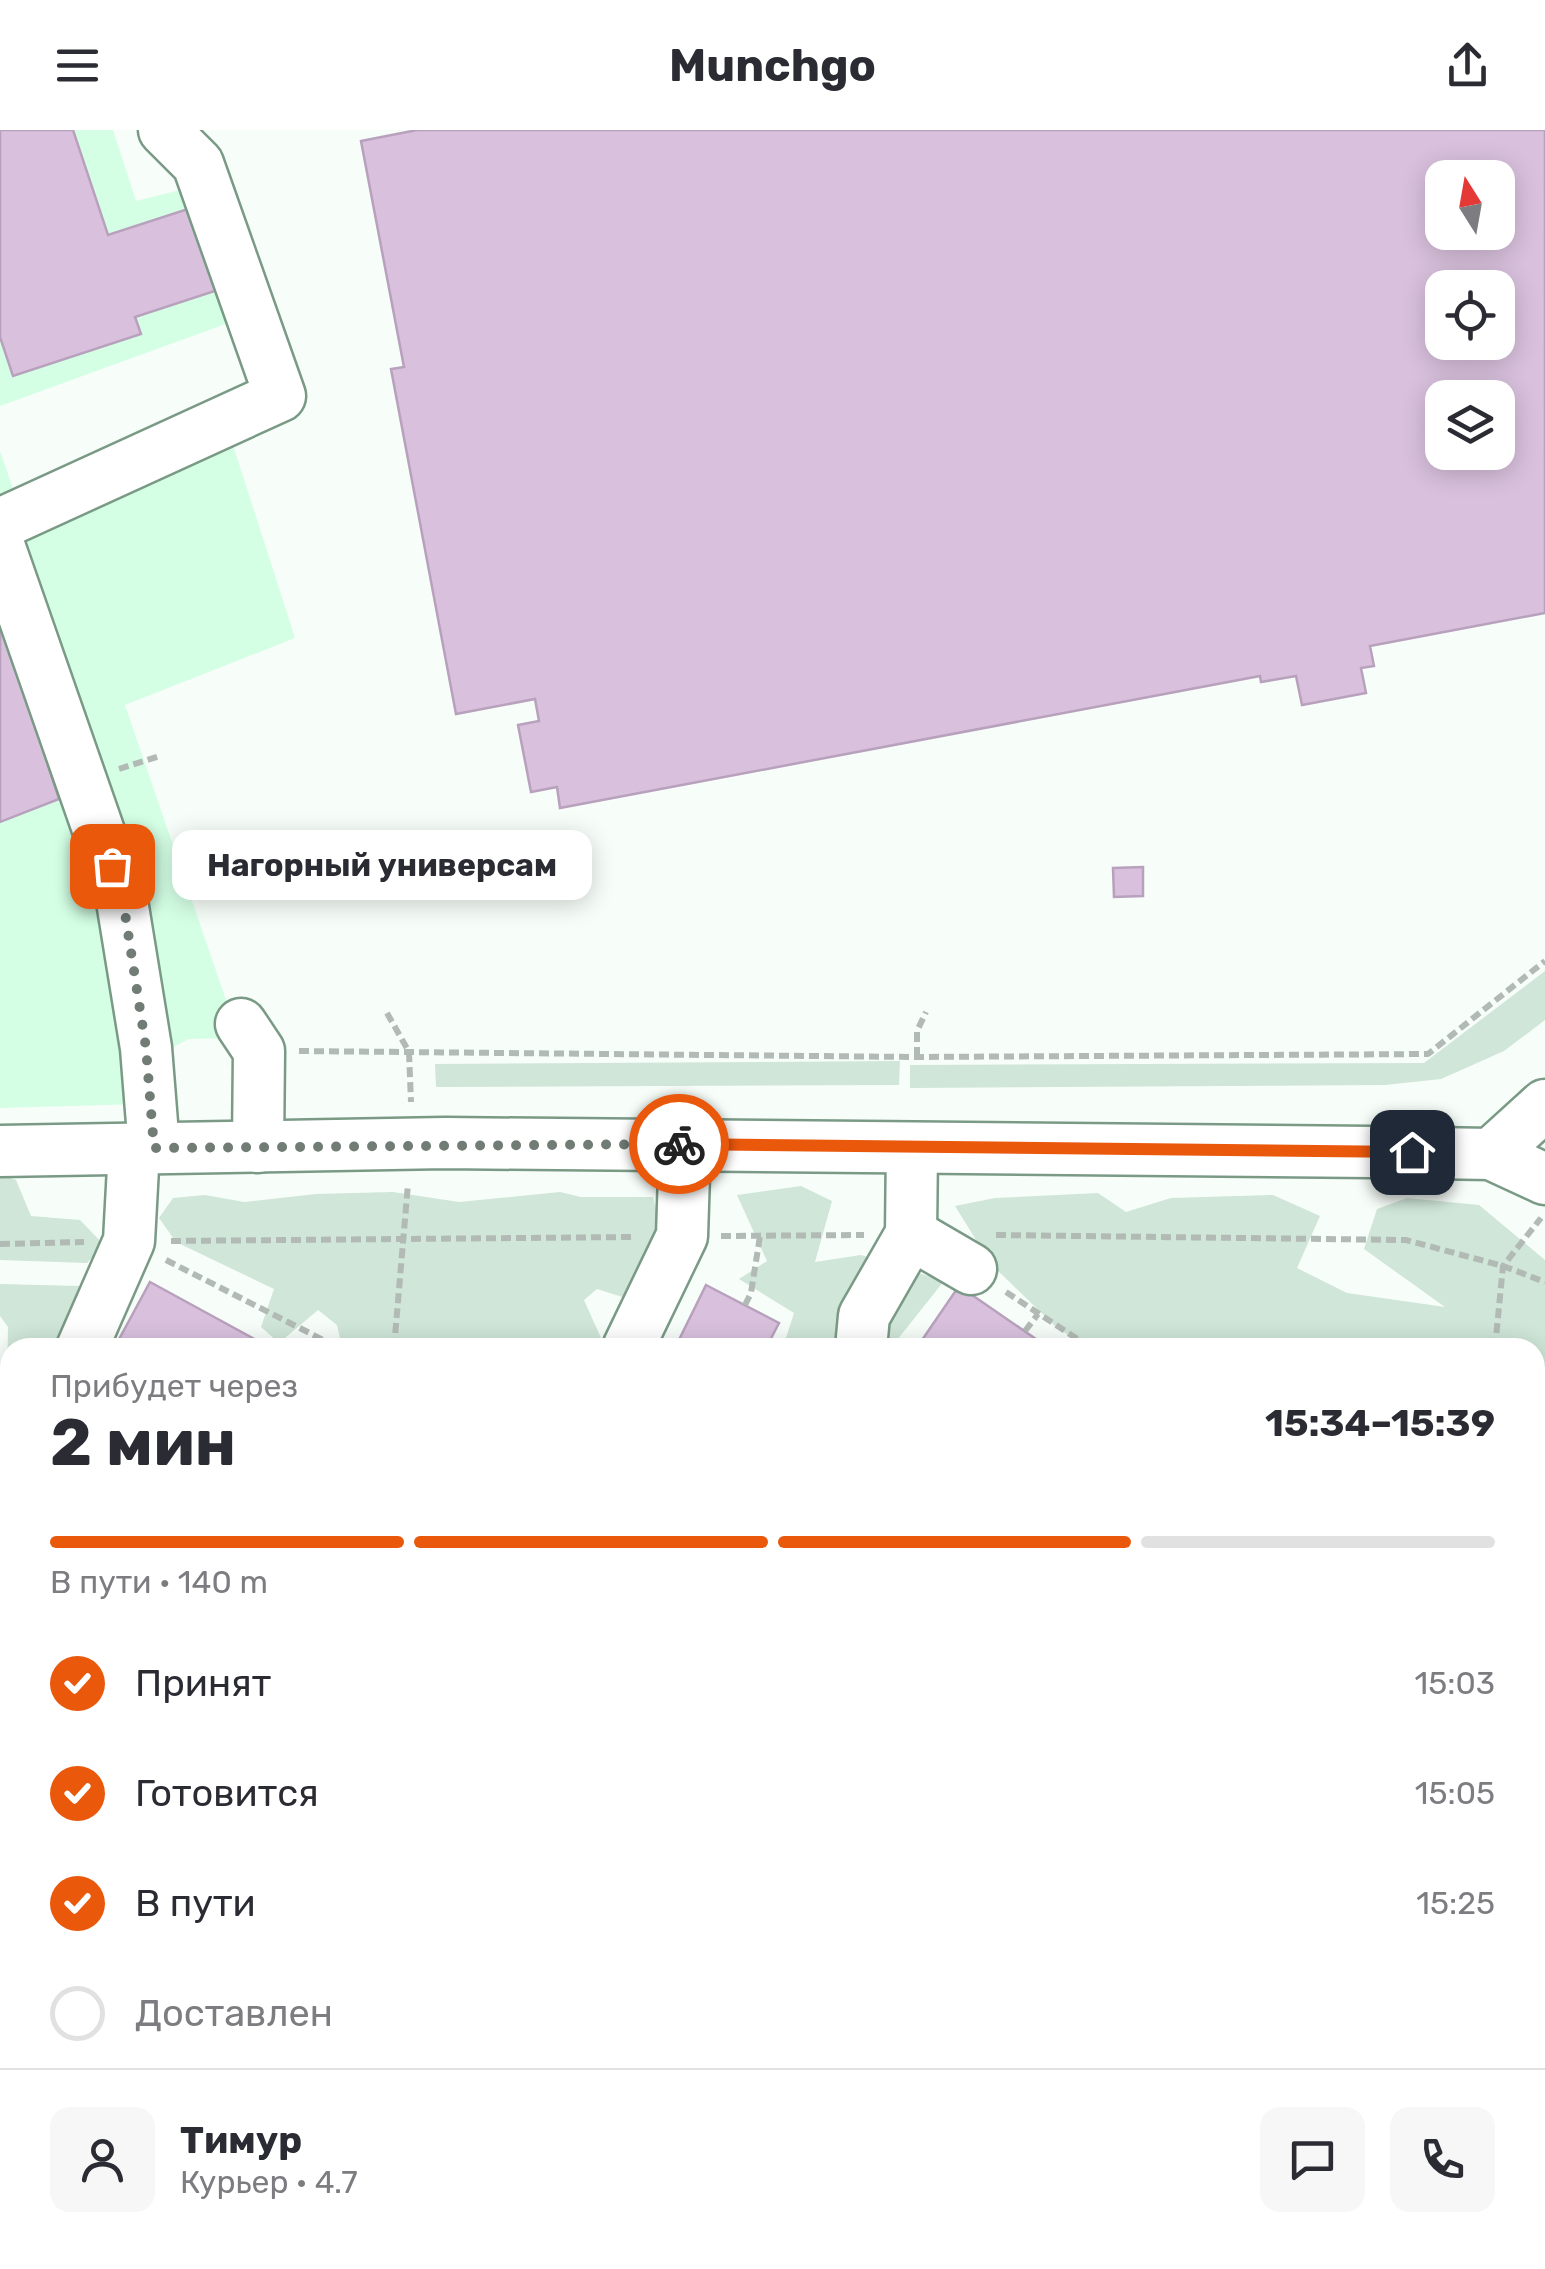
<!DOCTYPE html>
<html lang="ru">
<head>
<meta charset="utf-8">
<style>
  :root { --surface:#fff; --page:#f7f7f7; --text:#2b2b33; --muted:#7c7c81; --line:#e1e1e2; --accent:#ea580c }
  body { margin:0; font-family:Rubik,sans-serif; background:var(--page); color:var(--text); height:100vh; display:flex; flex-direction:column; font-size:38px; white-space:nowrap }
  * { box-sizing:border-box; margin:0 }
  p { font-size:32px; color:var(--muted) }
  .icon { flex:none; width:55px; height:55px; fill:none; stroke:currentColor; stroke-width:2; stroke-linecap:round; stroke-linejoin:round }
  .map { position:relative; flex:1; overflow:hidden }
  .drawer { position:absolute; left:0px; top:1208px; width:1545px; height:932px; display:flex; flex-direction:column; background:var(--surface); border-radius:30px 30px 0 0; box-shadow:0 5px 25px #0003 }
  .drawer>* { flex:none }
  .needle { width:65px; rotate:349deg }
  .buttons { position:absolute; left:1425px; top:30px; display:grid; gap:20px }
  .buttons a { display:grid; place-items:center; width:90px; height:90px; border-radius:20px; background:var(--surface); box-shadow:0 5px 25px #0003; font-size:50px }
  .pin { position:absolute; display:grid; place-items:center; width:85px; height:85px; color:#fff; margin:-42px; border-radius:20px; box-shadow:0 5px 15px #0006 }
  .courier { position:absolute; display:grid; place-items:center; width:100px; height:100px; margin:-50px; border:8px solid #ea580c; border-radius:50%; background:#fff; color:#222; box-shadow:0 2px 12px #0007 }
  .bubble { position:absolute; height:70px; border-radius:20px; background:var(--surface); box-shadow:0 5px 25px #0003; font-size:32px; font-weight:700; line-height:70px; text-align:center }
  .overview em { font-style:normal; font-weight:700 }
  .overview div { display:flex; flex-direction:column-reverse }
  .overview { display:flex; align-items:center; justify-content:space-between; height:170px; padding:0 50px }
  h1 { font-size:65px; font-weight:700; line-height:75px }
  .bar { display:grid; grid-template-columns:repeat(4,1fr); gap:15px 10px; align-content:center; height:120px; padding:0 50px }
  .bar i { height:12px; border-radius:8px; background:var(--line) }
  .bar .current { background:var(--accent) }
  .bar p { grid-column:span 4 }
  .line { display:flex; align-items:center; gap:25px; padding:0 50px; border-top:2px solid var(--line) }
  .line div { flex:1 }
  .round { display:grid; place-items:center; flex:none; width:105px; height:105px; border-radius:20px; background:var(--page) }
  ol { padding:0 50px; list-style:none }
  li { display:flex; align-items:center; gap:30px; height:110px }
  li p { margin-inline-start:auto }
  li .icon { padding:10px; border-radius:50%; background:var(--accent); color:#fff; stroke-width:4 }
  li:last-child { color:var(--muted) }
  li i { width:55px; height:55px; border:5px solid var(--line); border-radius:50% }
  header { display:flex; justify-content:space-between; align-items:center; height:130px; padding:0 50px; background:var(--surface); font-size:45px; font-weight:700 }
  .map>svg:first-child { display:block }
</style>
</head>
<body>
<header><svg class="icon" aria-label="menu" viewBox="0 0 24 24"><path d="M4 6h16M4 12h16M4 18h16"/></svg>Munchgo<svg class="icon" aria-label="share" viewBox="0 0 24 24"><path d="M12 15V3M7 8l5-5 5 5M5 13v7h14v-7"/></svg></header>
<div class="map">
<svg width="1545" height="2139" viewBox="0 0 1545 2139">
  <rect width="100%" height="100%" fill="#f7fdf9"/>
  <!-- built -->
  <g fill="#d4ffe5">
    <path d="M0 0H113L136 71 196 56 242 188 0 276Z"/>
    <path d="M233 315 295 508 125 575 239 908 189 909 160 924 179 973 0 978V321L29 405Z"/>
  </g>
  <!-- green -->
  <g fill="#cfe6d8">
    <path d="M1545 841V890L1504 921 1441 949 1385 955 910 958V935L1424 933Z"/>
    <path d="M900 931 899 955 436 957 435 934Z"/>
    <path d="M0 1044 16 1050 31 1086 80 1090 104 1115 87 1133 0 1130Z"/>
    <path d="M801 1056 832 1071 815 1132 861 1125 944 1151 897 1210 904 1217H783L794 1183 739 1149 767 1131 737 1065Z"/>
    <path d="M393 1062 459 1072 560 1062 581 1067H653L662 1101 651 1176 597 1159 584 1170 605 1217H342L337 1195 318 1180 279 1213 261 1197 274 1159 176 1112 159 1088 173 1068 205 1065 244 1072 316 1064Z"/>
    <path d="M1098 1063 1126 1082 1171 1068 1273 1065 1320 1086 1297 1138 1347 1163 1445 1177 1364 1119 1377 1079 1407 1068 1479 1075 1545 1130V1404L1535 1395V1218L1086 1217 1055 1196 991 1134 955 1076 995 1068Z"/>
    <path d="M0 1154 80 1156 112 1174 99 1217 10 1218V1360L0 1375V1263L7 1260 8 1197 0 1186Z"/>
    <path d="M1545 1506V1652L1535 1672V1517Z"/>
    <path d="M4 1745 10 1750V1906L0 1895V1746Z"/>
    <path d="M1545 1926V2139H1419L1425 2130H1535V1933Z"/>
    <path d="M410 2130H839L852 2139H397Z"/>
    <path d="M1038 2130H1285L1282 2139H1038Z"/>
  </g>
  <!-- building -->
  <g fill="#d9c1dd" stroke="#b8a1bc" stroke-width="2.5" fill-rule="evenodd">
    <path d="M0 0H73L108 105 197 76 224 158 135 187 141 204 13 246 0 207Z"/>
    <path d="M417 0H1545V483L1370 516 1374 536 1361 538 1366 563 1302 575 1296 546 1261 552 1260 546 560 678 557 657 531 662 518 595 539 591 535 569 456 584 391 239 404 237 361 11ZM1442 48H1498V102H1442ZM1442 158H1498V212H1442ZM1442 268H1498V322H1442Z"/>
    <path d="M0 459 13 527 59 669 0 692Z"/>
    <path d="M1143 737V766L1114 767 1113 738Z"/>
    <path d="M150 1152 271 1218H126L117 1213Z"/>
    <path d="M706 1155 779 1193 766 1218H675Z"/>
    <path d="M959 1156 1049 1218H927L920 1213Z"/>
    <path d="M1545 1697V1819L1535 1834V1712Z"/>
    <path d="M0 1992 10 1999V2083L0 2076Z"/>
    <path d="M868 2130H955L949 2139H881Z"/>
    <path d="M1329 2130H1412L1406 2139H1323Z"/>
  </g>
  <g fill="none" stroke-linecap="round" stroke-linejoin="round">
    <defs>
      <g id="minor">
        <path d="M0 394 280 266 198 34 164 0"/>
        <path d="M0 418 121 765 146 918 154 1018"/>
        <path d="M241 894 259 921 258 1017"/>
        <path d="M0 1021 445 1013 1372 1022 1491 1024 1545 1049"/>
        <path d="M1491 1024 1545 975"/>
        <path d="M911 1104 971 1139"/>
        <path d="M82 1218 129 1111 134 1019"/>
        <path d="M628 1218 682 1106 685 1013"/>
        <path d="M861 1218 864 1186 911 1104 912 1018"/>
        <path d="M1535 1996 1545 1977"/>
        <path d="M180 2130 211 2139"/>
        <path d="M560 2130 562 2139"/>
        <path d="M598 2130 613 2139"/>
        <path d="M0 2135 5 2139"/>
        <path d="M59 2139 163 2130"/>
        <path d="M300 2139 325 2130"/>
        <path d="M1459 2139 1463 2130"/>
      </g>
    </defs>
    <!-- minor casing -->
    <use href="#minor" stroke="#7a9a86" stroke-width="55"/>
    <!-- path -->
    <g stroke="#b2bab5" stroke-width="6" stroke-dasharray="10 5" stroke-linecap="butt">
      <path d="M119 639 160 626"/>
      <path d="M387 883 409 922 411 972"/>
      <path d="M299 921 917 927 1428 924 1545 831"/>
      <path d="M917 927V901L926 882"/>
      <path d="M996 1105 1406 1110 1503 1136 1545 1152"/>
      <path d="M721 1106 864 1105"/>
      <path d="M171 1111 634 1107"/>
      <path d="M0 1114 84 1112"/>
      <path d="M166 1130 339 1218"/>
      <path d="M1006 1162 1091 1218"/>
      <path d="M745 1175 751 1163 760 1106"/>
      <path d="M1025 1201 1038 1184"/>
      <path d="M394 1218 408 1054"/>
      <path d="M1495 1218 1503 1136 1541 1088"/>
      <path d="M0 1311 10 1307"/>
      <path d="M1535 1444 1545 1443"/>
      <path d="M1535 1496 1545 1502"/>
      <path d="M0 1757 10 1763"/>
      <path d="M785 2130 799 2139"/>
      <path d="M1002 2130 1012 2139"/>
      <path d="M1224 2130 1226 2139"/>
      <path d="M972 2139 982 2130"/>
    </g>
    <!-- minor -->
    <use href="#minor" stroke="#fff" stroke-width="50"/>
  </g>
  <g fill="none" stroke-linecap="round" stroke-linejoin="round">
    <!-- done -->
    <path stroke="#717c75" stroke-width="10" stroke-dasharray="0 18" d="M112 736 122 764 146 918 154 1018 679 1014"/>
    <!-- route -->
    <path stroke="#ea580c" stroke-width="12" d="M679 1014 1412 1022"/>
  </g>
</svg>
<div class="buttons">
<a><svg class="needle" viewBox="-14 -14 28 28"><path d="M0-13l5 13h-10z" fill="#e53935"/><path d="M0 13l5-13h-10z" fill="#7c7c81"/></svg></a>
<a><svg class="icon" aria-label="locate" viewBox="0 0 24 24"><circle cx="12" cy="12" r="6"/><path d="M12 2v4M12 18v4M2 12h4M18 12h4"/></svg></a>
<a><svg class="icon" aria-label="layers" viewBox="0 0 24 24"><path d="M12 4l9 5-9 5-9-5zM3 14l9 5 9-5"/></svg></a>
</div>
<div class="pin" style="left:112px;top:736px;background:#ea580c"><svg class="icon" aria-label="bag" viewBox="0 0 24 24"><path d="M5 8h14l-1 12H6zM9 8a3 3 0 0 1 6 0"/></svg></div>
<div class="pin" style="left:1412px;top:1022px;background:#1f2937"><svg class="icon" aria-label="home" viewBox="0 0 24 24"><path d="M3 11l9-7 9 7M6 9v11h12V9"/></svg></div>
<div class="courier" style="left:679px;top:1014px"><svg class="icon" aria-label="bike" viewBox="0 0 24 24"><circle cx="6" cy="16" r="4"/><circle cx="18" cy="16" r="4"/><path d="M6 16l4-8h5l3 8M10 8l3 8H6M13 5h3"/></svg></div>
<div class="bubble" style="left:172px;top:700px;width:420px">Нагорный универсам</div>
<section class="drawer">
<div class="overview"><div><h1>2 мин</h1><p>Прибудет через</p></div><em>15:34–15:39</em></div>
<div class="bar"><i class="current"></i><i class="current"></i><i class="current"></i><i></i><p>В пути · 140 m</p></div>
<ol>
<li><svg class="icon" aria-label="check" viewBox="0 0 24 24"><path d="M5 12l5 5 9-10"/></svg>Принят<p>15:03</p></li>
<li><svg class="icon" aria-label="check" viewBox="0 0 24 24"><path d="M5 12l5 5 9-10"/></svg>Готовится<p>15:05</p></li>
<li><svg class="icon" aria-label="check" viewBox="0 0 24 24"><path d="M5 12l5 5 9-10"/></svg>В пути<p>15:25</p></li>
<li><i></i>Доставлен</li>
</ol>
<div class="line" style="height:180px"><a class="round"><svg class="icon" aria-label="person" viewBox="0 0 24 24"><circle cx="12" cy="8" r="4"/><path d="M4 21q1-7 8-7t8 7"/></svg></a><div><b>Тимур</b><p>Курьер · 4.7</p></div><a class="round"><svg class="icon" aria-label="chat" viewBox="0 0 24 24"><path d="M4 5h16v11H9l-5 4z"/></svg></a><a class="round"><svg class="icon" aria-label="phone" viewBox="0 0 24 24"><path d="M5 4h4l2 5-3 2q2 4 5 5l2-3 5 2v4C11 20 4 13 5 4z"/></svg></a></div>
</section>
</div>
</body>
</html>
